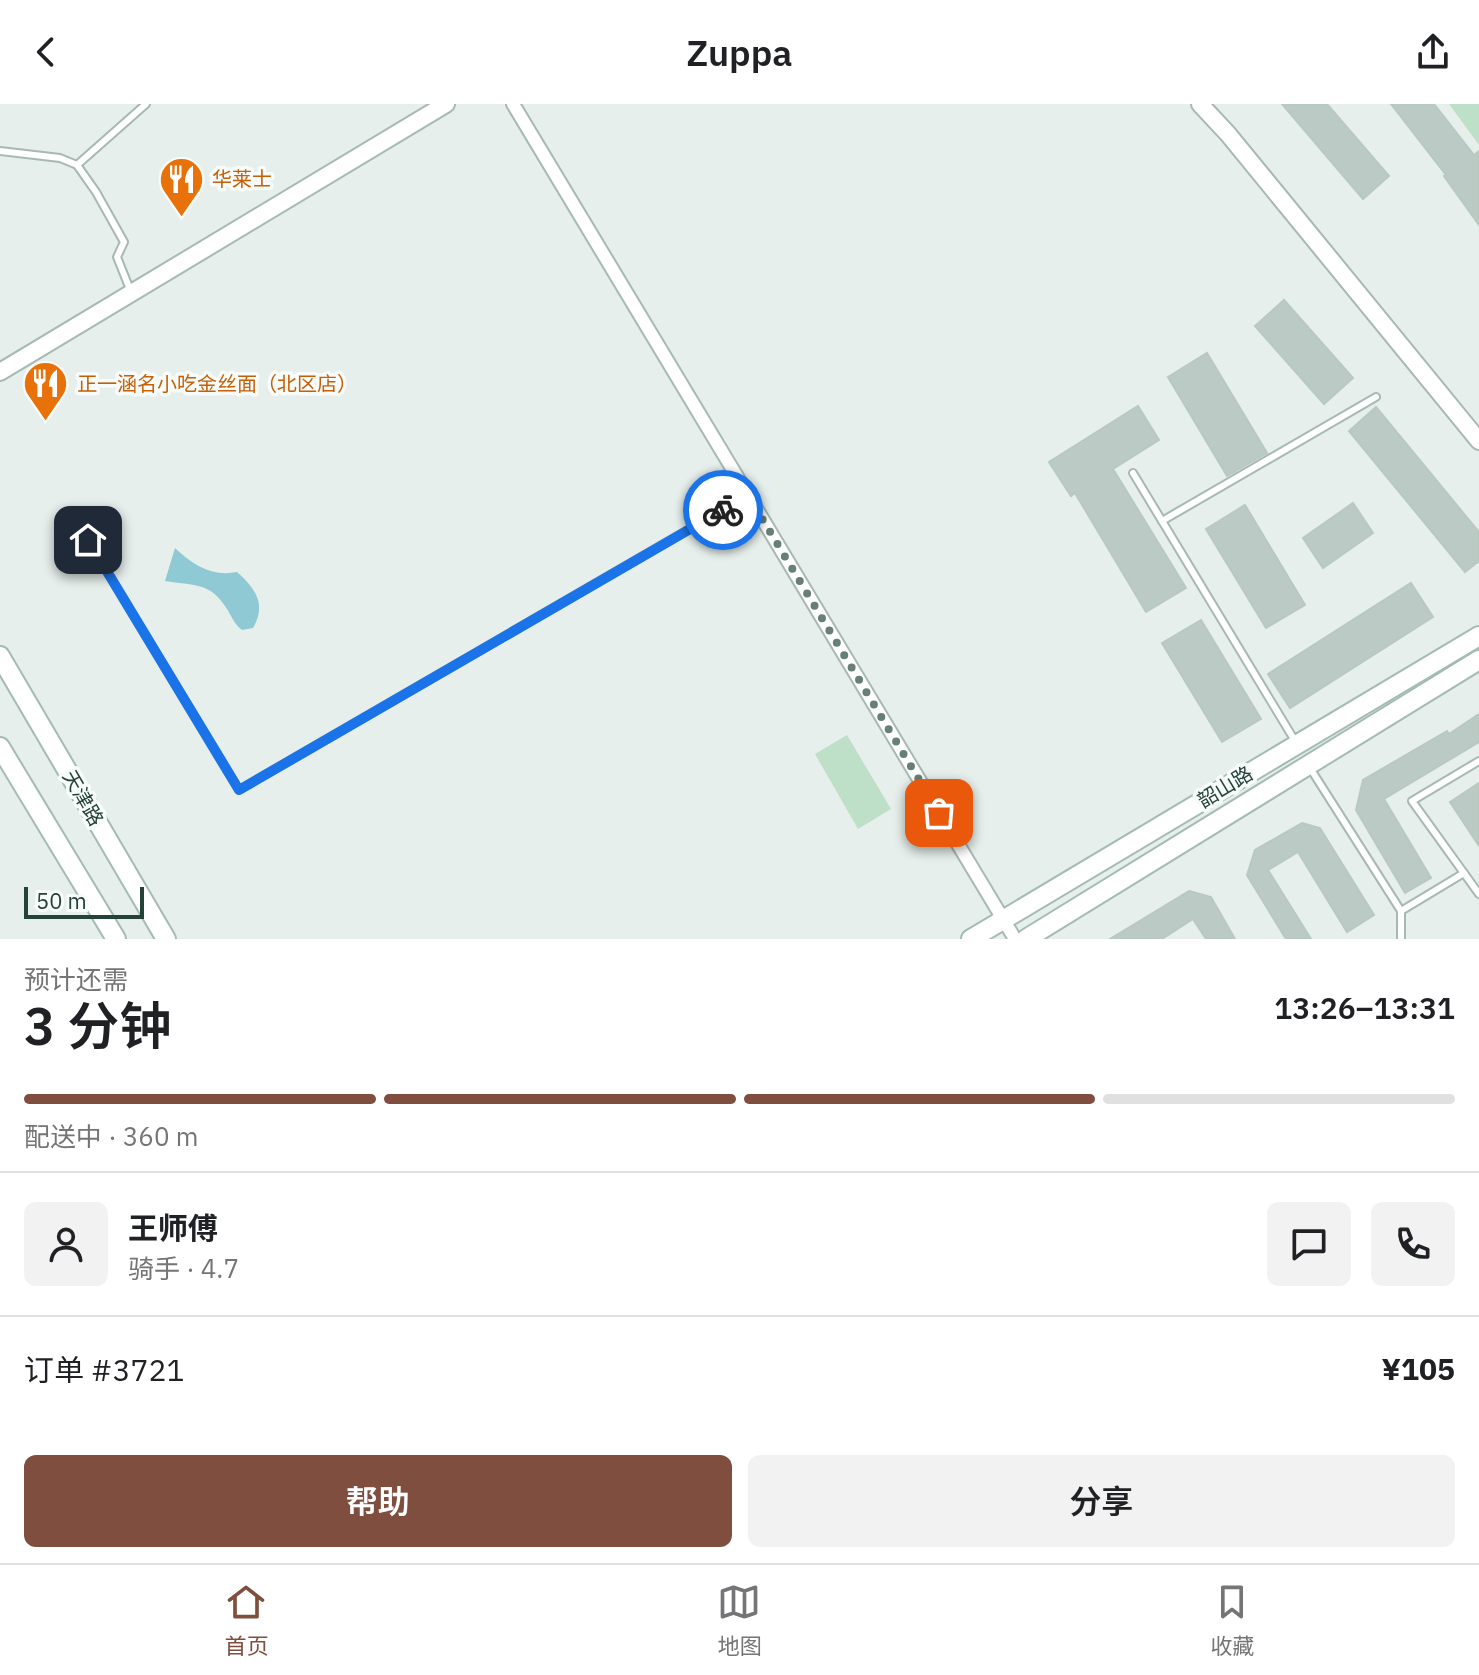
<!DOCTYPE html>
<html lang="zh">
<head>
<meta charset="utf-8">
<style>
  :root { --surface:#fff; --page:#f2f2f2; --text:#202124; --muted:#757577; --line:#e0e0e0; --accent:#7f4e3f }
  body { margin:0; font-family:"IBM Plex Sans","Noto Sans SC",sans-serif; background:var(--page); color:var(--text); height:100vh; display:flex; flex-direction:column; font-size:30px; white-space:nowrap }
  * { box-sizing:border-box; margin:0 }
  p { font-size:26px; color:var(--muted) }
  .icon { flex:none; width:44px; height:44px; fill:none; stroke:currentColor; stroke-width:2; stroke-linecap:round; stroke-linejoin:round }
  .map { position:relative; height:835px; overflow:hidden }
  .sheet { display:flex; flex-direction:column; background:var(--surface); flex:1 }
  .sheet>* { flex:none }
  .scale { position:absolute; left:24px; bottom:20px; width:120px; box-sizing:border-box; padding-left:8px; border:4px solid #24423a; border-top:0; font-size:22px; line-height:28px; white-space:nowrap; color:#24423a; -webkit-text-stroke:6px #f7fbf9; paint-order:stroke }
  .pin { position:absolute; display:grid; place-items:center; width:68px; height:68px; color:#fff; margin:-34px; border-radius:16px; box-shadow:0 4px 12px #0006 }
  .courier { position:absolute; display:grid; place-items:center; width:80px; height:80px; margin:-40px; border:6px solid #1a73e8; border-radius:50%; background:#fff; color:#222; box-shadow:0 2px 10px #0007 }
  .headline em { font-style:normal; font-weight:600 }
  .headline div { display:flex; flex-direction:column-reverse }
  .headline { display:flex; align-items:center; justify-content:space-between; height:136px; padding:0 24px }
  h1 { font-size:52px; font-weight:600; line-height:60px }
  .bar { display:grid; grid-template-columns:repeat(4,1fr); gap:12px 8px; align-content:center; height:96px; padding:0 24px }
  .bar i { height:10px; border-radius:6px; background:var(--line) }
  .bar .active { background:var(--accent) }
  .bar p { grid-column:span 4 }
  .line { display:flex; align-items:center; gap:20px; padding:0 24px; border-top:2px solid var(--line) }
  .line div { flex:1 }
  .round { display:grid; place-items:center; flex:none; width:84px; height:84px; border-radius:12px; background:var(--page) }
  .button { display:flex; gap:16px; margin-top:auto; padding:16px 24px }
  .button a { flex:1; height:92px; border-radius:12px; background:var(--accent); color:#fff; font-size:32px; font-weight:600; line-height:92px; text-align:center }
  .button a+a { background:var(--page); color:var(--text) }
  header { display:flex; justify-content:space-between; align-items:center; height:104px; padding:0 24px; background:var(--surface); font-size:36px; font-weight:600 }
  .tab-bar { display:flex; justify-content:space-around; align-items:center; height:112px; border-top:2px solid var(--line); background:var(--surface); font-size:22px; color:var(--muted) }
  .tab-bar a { display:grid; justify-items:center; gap:4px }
  .tab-bar .active { color:var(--accent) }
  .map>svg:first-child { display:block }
</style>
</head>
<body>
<header><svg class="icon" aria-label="back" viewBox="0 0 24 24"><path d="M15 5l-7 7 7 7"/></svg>Zuppa<svg class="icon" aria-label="share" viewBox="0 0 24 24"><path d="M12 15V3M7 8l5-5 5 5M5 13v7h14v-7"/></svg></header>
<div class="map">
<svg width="1479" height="835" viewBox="0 0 1479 835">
  <rect width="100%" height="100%" fill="#e6efeb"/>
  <!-- green -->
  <g fill="#bfe0c8">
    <path d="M1449 0H1479V41Z"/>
    <path d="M847 631 891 705 858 725 815 650Z"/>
  </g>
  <!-- water -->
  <path fill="#8ec9d4" d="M175 444C193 461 212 473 237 468 255 484 267 500 253 524L242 526C234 520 232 513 227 505 210 477 193 482 165 477Z"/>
  <!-- building -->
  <g fill="#bbcac4" stroke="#b8c9c2" stroke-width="2">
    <path d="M1282 0H1327L1389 72 1363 95Z"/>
    <path d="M1391 0H1434L1474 51 1479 47V121L1444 72 1446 71Z"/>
    <path d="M1284 196 1353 274 1324 300 1255 222Z"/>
    <path d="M1207 249 1267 349 1227 372 1168 273Z"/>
    <path d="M1138 302 1159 336 1113 365 1186 484 1146 508 1075 389 1071 392 1049 358Z"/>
    <path d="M1376 303 1479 428V457L1465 468 1349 327Z"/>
    <path d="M1353 399 1373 429 1323 464 1303 434Z"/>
    <path d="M1245 401 1305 501 1266 524 1206 425Z"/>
    <path d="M1411 479 1433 513 1290 604 1268 570Z"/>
    <path d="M1201 516 1261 615 1222 638 1162 539Z"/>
    <path d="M1479 610V638L1384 695 1431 774 1405 789 1356 706 1363 676 1447 627 1449 630Z"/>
    <path d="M1479 679V742L1450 698Z"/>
    <path d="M1302 719 1320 724 1374 811 1347 828 1298 748 1268 766 1311 835H1286L1247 771 1255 746Z"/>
    <path d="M1189 787 1211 793 1235 835H1206L1193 815 1162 835H1110Z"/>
  </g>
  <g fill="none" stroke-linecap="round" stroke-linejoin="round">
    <defs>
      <g id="service">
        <path d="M0 47 60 54 77 61 146 0"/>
        <path d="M77 61 96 88 124 138 117 153 131 188"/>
        <path d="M1133 369 1295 637"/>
        <path d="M73 411 239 686 748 391"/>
        <path d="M1162 417 1376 293"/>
        <path d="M1479 657 1412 697 1479 790"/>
        <path d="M1310 664 1401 807V835"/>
        <path d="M1401 807 1464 769"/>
      </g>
      <path id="minor" d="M513 0 1015 835"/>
      <g id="tertiary">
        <path d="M1200 0 1228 30 1479 337"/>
        <path d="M0 268 446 0"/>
      </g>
      <g id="secondary">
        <path d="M0 552 166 835"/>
        <path d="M0 643 116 835"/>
        <path d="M971 835 1479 532"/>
        <path d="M1026 835 1479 556"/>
      </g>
    </defs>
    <!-- service casing -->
    <use href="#service" stroke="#a8b8b2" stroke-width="10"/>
    <!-- minor casing -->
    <use href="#minor" stroke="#a8b8b2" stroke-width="16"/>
    <!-- tertiary casing -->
    <use href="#tertiary" stroke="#a8b8b2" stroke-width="20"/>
    <!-- secondary casing -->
    <use href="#secondary" stroke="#a4bbb3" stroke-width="22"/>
    <!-- service -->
    <use href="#service" stroke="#fff" stroke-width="6"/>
    <!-- minor -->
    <use href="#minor" stroke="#fff" stroke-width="12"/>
    <!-- tertiary -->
    <use href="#tertiary" stroke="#fff" stroke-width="16"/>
    <!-- secondary -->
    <use href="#secondary" stroke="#fff" stroke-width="18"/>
  </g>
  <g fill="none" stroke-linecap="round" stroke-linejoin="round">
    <!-- done -->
    <path stroke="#687f78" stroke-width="8" stroke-dasharray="0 14.4" d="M723 406 748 391 939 709"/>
    <!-- route -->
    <path stroke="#1a73e8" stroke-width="10" d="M88 436 239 686 723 406"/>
  </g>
  <!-- icons -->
  <defs>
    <symbol id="restaurant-pin" viewBox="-11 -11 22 30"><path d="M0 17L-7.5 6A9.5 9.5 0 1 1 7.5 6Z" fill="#e8710a" stroke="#f7fbf9"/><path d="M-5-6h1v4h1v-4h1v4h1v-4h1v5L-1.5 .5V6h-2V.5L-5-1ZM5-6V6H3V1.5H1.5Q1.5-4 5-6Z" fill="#fff"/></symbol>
  </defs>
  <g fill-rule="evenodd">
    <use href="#restaurant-pin" x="156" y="50" width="51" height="69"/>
    <use href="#restaurant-pin" x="20" y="254" width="51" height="69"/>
  </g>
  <g text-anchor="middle" stroke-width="7" stroke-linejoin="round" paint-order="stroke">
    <!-- food labels -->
    <g font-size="20" fill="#c56008" stroke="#f7fbf9" text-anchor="start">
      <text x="212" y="82">华莱士</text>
      <text x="77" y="287">正一涵名小吃金丝面（北区店）</text>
    </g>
    <!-- street labels -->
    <g font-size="20" fill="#24423a" stroke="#f7fbf9">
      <text transform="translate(1225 683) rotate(-31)" y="7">韶山路</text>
      <text transform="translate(83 694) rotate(60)" y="7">天津路</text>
    </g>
  </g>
</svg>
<div class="scale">50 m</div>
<div class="pin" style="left:939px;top:709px;background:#ea580c"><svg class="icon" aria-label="bag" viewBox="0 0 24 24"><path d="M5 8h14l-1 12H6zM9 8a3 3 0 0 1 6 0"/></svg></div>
<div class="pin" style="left:88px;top:436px;background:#1f2937"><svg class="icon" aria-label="home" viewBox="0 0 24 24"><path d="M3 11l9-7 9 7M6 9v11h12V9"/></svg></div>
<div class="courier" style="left:723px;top:406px"><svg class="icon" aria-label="bike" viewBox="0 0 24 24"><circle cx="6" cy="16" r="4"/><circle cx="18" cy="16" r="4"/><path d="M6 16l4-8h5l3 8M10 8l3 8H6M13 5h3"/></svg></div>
</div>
<section class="sheet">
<div class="headline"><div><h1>3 分钟</h1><p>预计还需</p></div><em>13:26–13:31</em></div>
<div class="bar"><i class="active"></i><i class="active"></i><i class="active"></i><i></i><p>配送中 · 360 m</p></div>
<div class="line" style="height:144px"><a class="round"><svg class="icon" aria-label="person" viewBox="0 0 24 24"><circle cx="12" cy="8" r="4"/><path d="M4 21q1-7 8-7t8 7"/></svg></a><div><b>王师傅</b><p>骑手 · 4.7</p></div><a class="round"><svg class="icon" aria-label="chat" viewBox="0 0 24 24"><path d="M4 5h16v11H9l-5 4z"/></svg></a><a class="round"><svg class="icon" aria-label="phone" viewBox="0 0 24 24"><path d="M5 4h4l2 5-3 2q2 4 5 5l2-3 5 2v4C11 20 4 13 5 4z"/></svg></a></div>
<div class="line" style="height:104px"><div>订单 #3721</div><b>¥105</b></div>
<div class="button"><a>帮助</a><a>分享</a></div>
</section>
<nav class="tab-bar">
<a class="active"><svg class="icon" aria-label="home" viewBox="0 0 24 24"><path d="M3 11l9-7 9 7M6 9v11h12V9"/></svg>首页</a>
<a><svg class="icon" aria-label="map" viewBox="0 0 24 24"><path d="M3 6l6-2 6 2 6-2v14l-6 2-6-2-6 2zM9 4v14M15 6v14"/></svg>地图</a>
<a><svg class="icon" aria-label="saved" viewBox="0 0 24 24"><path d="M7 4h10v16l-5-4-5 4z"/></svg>收藏</a>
</nav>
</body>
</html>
